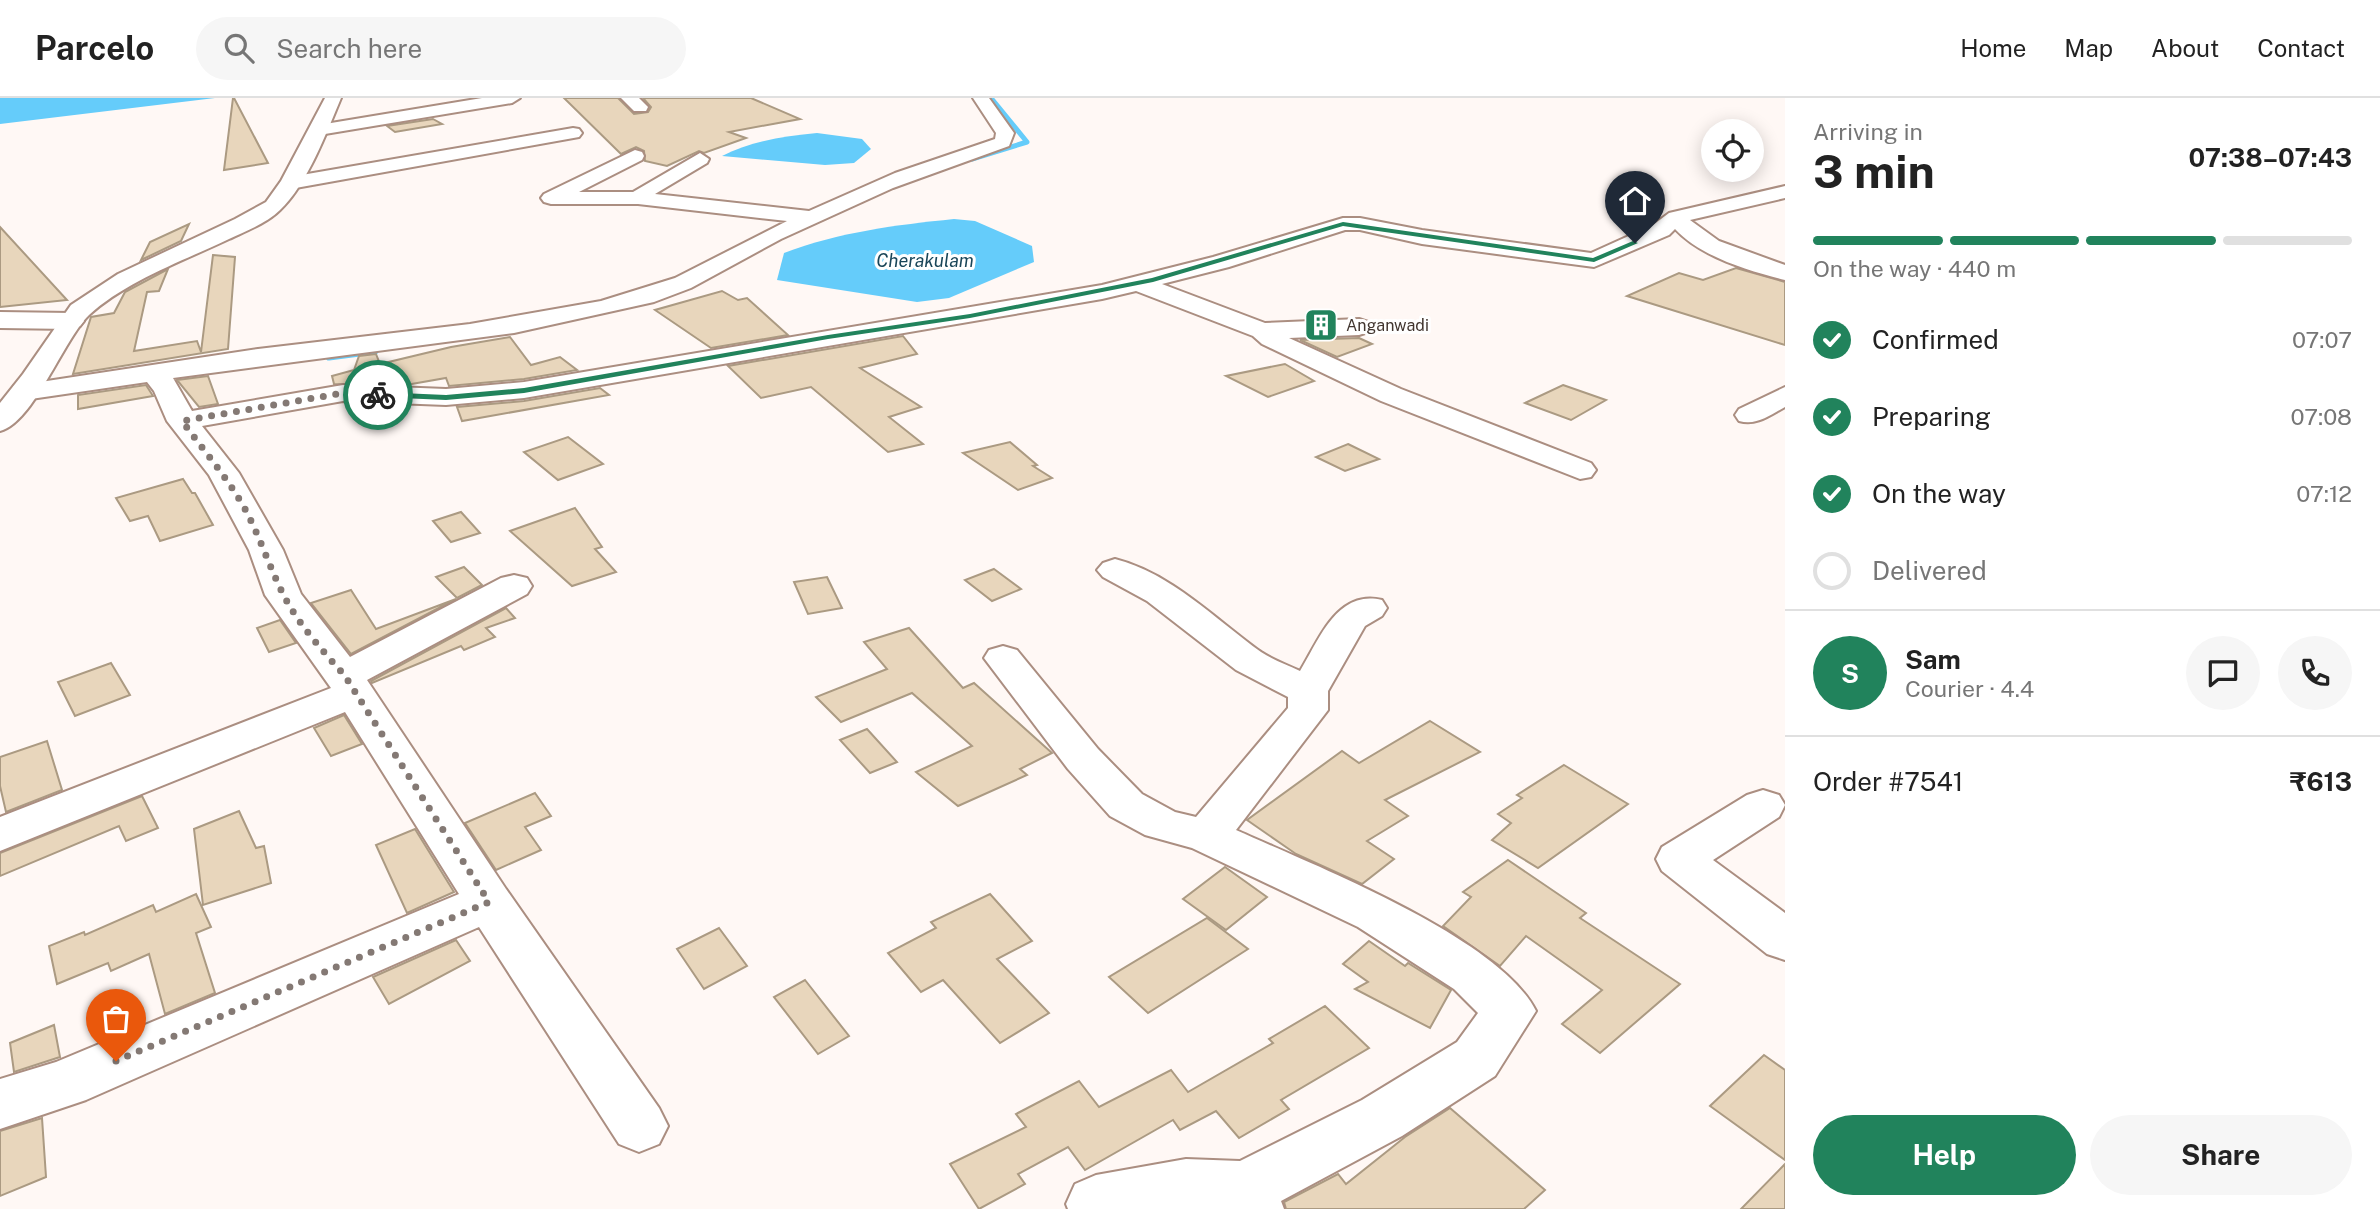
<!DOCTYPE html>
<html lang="en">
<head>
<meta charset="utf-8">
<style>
  :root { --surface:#fff; --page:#f6f6f6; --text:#222; --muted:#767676; --line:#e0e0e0; --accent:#21835c }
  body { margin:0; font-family:"Public Sans",sans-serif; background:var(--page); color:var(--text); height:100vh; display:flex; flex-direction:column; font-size:26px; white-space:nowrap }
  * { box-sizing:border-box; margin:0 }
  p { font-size:23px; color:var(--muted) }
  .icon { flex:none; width:38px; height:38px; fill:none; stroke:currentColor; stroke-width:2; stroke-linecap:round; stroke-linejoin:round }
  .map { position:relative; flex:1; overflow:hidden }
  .sheet { display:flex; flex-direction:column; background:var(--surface); width:595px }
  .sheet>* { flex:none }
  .fabs { position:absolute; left:1701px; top:21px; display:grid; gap:14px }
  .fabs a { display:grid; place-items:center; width:63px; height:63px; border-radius:50%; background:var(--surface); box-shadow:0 4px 18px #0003; font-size:35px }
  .pin { position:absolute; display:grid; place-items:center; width:60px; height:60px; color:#fff; margin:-72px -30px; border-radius:50% 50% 50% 0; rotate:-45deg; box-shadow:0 0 7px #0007 }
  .pin .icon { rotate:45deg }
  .courier { position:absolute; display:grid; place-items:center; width:70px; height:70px; margin:-35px; border:5px solid #21835c; border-radius:50%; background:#fff; color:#222; box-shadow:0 2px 9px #0007 }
  .summary em { font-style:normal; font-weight:700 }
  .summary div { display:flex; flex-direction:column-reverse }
  .summary { display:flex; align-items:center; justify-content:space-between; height:119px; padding:0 28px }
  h1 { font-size:46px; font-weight:700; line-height:52px }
  .bar { display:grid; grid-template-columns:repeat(4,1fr); gap:10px 7px; align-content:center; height:84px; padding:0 28px }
  .bar i { height:9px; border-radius:5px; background:var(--line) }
  .bar .selected { background:var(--accent) }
  .bar p { grid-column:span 4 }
  .line { display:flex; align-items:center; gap:18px; padding:0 28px; border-top:2px solid var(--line) }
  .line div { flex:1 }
  .round { display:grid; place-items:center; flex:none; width:74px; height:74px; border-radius:37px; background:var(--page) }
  ol { padding:0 28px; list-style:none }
  li { display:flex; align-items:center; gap:21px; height:77px }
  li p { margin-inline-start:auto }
  li .icon { padding:7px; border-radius:50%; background:var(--accent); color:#fff; stroke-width:4 }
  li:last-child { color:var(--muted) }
  li i { width:38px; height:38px; border:4px solid var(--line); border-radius:50% }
  .button { display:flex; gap:14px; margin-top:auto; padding:14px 28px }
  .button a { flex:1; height:80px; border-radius:42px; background:var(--accent); color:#fff; font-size:28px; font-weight:700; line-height:80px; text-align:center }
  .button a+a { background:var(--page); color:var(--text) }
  header { display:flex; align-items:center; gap:42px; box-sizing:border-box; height:98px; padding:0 35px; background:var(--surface); border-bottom:2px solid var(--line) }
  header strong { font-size:33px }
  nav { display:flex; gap:38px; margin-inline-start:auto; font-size:24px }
  .search { width:490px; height:63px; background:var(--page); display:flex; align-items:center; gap:18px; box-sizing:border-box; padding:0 24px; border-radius:38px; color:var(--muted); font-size:26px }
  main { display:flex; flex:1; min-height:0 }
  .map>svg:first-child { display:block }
</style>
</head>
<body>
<header>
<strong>Parcelo</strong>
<div class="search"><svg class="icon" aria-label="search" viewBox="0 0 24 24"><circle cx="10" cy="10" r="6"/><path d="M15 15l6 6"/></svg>Search here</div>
<nav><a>Home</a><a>Map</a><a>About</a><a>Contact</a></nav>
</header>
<main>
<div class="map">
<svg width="1785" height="1111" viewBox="0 0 1785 1111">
  <rect width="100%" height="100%" fill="#fff8f5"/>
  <!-- water -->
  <g fill="#65ccfa">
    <path d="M0 0H215L0 26Z"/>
    <path d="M817 35 862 41 871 51 854 65 825 67 722 58C751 43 784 38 817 35Z"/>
    <path d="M954 121 975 123 1032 148 1034 164 949 200 917 204 777 182 784 155C839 134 896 127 954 121Z"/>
  </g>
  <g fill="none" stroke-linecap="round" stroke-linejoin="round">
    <!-- stream-far1 -->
    <path stroke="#65ccfa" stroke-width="5" d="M972 61 1027 44 991 0"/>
    <!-- stream -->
    <path stroke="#65ccfa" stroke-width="7" d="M329 259 375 253"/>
  </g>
  <!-- building -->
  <g fill="#e8d6bc" stroke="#ab9a82" stroke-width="2">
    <path d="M233 0H234L268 65 224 72Z"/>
    <path d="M564 0H618L634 16 648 14 651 9 643 0H751L800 21 729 34 746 40 704 55 699 53 667 68 645 63 644 53 636 49 621 56Z"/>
    <path d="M433 21 442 26 395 34 387 28Z"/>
    <path d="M189 126 181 143 141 162 150 144Z"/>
    <path d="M0 129 67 202 0 209Z"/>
    <path d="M213 157 235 159 228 251 73 276 91 219 114 215 125 194 168 171 159 193 147 194 134 253 197 243 201 254Z"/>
    <path d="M1736 170 1785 184V247L1627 198 1679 175 1703 182Z"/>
    <path d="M722 193 738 202 747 200 788 237 711 250 655 212Z"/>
    <path d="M903 238 917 256 860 270 921 309 889 319 923 346 888 354 811 289 761 300 728 268Z"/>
    <path d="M510 239 531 267 560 259 577 272 524 281 449 288 446 280 406 287 334 286 332 278 354 272 359 258 376 256 380 266 451 249Z"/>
    <path d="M1359 240 1372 246 1337 259 1300 242Z"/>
    <path d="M1285 266 1314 283 1268 299 1226 278Z"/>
    <path d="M208 278 218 306 199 309 177 282Z"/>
    <path d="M146 287 153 298 78 311V297Z"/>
    <path d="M1563 287 1606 302 1571 322 1525 305Z"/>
    <path d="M600 290 609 297 462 323 457 309 524 303Z"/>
    <path d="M568 339 603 366 558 382 524 354Z"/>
    <path d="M1010 344 1037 367 1033 368 1052 380 1018 392 963 355Z"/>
    <path d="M1348 346 1379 361 1345 373 1316 359Z"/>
    <path d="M183 381 192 395H195L213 427 160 443 148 418 130 423 116 400Z"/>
    <path d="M575 410 602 449 595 451 616 474 572 488 510 433Z"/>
    <path d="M461 414 480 435 451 444 433 423Z"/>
    <path d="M464 469 482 487 457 500 436 479Z"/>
    <path d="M994 471 1021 491 992 503 965 482Z"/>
    <path d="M827 479 842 510 808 516 794 484Z"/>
    <path d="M351 492 376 531 456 501 351 556 311 505Z"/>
    <path d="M506 510 515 520 486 530 495 539 464 552 461 548 372 585 371 583Z"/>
    <path d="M280 522 296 545 269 554 257 530Z"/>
    <path d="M909 530 963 590 974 585 1052 655 1020 671 1027 677 958 708 916 674 972 648 912 595 841 624 816 599 887 571 864 544Z"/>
    <path d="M111 565 130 597 75 618 58 584Z"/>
    <path d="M344 617 362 646 331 658 314 630Z"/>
    <path d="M1430 623 1480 654 1385 702 1408 718 1367 743 1394 761 1362 786 1296 756 1247 722 1342 653 1359 665Z"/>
    <path d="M867 631 897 664 870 675 840 642Z"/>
    <path d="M47 643 62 692 6 714 0 688V659Z"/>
    <path d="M1564 667 1628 706 1538 770 1492 742 1511 725 1498 716 1522 700 1517 697Z"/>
    <path d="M535 695 551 718 525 729 541 752 496 772 465 725Z"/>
    <path d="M142 698 158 730 126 743 119 728 0 778V755Z"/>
    <path d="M239 713 256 750 264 748 271 785 203 807 194 731Z"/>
    <path d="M415 731 454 794 407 815 376 747Z"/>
    <path d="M1508 762 1586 815 1580 820 1680 886 1600 955 1562 926 1602 892 1526 838 1500 868 1443 828 1471 799 1463 794Z"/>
    <path d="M1225 769 1267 799 1226 832 1183 801Z"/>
    <path d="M196 796 211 829 196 835 215 895 165 916 149 856 111 873 108 865 57 886 49 848 84 834 85 837 153 807 156 814Z"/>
    <path d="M990 796 1032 843 997 861 1049 915 1000 945 943 882 921 894 888 855 936 830 931 824Z"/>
    <path d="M1207 820 1248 851 1148 915 1109 879Z"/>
    <path d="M719 830 747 868 704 891 677 851Z"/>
    <path d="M456 842 470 863 389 906 373 879Z"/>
    <path d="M1369 843 1405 868 1408 865 1451 892 1430 930 1355 891 1368 884 1343 866Z"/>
    <path d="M805 882 849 938 818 956 774 899Z"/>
    <path d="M1325 908 1369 950 1281 1002 1289 1011 1239 1040 1216 1013 1180 1032 1173 1022 1085 1072 1068 1049 1018 1076 1025 1086 979 1111 950 1066 1026 1029 1016 1016 1079 983 1099 1009 1171 972 1188 994 1273 945 1269 941Z"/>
    <path d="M54 927 60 959 14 974 10 945Z"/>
    <path d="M1764 957 1785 972V1062L1710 1008Z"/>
    <path d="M1450 1010 1545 1092 1524 1111H1286L1284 1104 1338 1076 1346 1086 1405 1039Z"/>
    <path d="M42 1020 46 1079 0 1098V1033Z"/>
    <path d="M1785 1066V1111H1741Z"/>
  </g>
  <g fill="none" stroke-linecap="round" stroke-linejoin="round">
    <defs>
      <g id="minor">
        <path d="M482 0H520L512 5 319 37 310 32 319 27Z"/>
        <path d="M621 0H639L648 9 646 13H634Z"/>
        <path d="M973 0H989L1014 35 1009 48 893 90 781 141 691 190 654 204 514 235 173 280 192 313 343 287 446 291 524 284 1102 187 1213 159 1343 120H1360L1422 132 1591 155 1653 127 1669 115 1785 88V100L1690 122 1719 143 1785 167V182C1749 173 1701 159 1675 131L1669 137 1594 169 1422 146 1360 132H1345L1229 169 1162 186 1265 225 1359 221 1368 224 1372 229 1368 234 1359 237 1289 240 1401 291 1591 365 1596 372 1591 379 1580 381 1381 303 1262 246 1253 238 1136 193 1102 201 524 300 446 307 343 303 202 328 239 375 283 452 301 496 350 559 501 480 514 477 527 480 532 488 527 496 367 582 506 791 659 1010 668 1028 659 1046 639 1054 619 1046 479 829 86 1002 0 1031V981L56 964 459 796 345 614 0 753V719L331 590 265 497 249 452 209 377 167 323 154 293 147 284 24 302 14 300 10 294 14 288 258 251 470 226 601 203 675 180 787 123 638 106H551L544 104 541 100 544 96 635 52 642 54 644 58 642 62 579 94H633L700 55 709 61 707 65 655 96 809 113 895 75 995 41 996 35Z"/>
        <path d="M573 30 579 31 582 35 579 39 290 91 280 85 290 79Z"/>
        <path d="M0 214 71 215 80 218 84 223 80 228 71 231 0 230Z"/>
        <path d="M1785 289V309C1770 317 1757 328 1739 323L1735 317 1739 311Z"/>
        <path d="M1115 461C1171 475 1215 521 1261 554 1273 562 1287 567 1300 573 1319 542 1337 491 1382 502L1387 510 1382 518 1365 528 1328 593V612L1236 732C1313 767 1499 839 1536 913L1495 978 1402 1038 1281 1103 1284 1111H1068L1066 1106 1075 1086 1096 1077 1186 1061 1240 1063 1362 1002 1457 944 1478 915 1454 891 1358 829 1192 750 1145 737 1110 718 1068 671 984 560 989 552 1003 548 1017 552 1098 651 1142 696 1175 714 1196 719 1288 610V599L1236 572 1147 503 1103 479 1097 472 1103 465Z"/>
        <path d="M1763 692 1779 697 1785 707 1779 719 1713 762 1785 815V862L1767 856 1662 773 1656 761 1662 749 1747 697Z"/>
      </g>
      <path id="secondary" d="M325 0H341C327 33 307 87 280 112 267 125 246 133 229 141 185 162 126 183 89 217 63 242 34 324 0 333V305L23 276 71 207 118 176 235 121 266 104 281 83Z"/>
    </defs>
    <!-- minor casing -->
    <use href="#minor" stroke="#ab8e81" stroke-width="4"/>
    <!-- secondary casing -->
    <use href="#secondary" stroke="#ab8e81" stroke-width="4"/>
    <!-- minor -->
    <use href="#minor" fill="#fff" fill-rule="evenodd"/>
    <!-- secondary -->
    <use href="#secondary" fill="#fff" fill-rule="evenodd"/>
  </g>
  <!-- route -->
  <path fill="#21835c" d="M1343 124 1593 160 1633 143 1638 145 1594 164 1343 128 1153 184 970 220 828 241 524 295 446 302 378 299 374 297 378 294 446 297 524 290 828 237 970 216 1152 180Z"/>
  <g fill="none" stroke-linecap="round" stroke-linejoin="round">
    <!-- done -->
    <path stroke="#847974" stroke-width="7" stroke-dasharray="0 12.6" d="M116 963 489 804 345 578C323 553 298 526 283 496 269 468 260 439 245 411 227 379 204 353 182 323L343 295 378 297"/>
  </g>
  <!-- icons -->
  <defs>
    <symbol id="building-square" viewBox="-11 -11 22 22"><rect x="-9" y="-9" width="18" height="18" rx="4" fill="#21835c" stroke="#fff"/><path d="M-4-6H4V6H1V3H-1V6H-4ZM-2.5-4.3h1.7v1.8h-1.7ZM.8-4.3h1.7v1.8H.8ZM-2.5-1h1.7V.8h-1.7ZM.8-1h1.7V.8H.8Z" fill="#fff"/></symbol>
  </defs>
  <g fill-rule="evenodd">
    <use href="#building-square" x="1302" y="208" width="38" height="38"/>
  </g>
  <g text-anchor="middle" stroke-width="6" stroke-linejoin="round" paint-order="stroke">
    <!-- far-poi labels -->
    <g font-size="16" fill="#41352f" stroke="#fff" text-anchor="start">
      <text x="1346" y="233">Anganwadi</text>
    </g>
    <!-- far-water labels -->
    <g font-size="18" font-style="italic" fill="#1a4659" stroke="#fff">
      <text x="925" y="169">Cherakulam</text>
    </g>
  </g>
</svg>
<div class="fabs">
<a><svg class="icon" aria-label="locate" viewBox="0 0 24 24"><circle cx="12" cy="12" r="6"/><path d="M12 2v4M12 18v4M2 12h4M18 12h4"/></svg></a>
</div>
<div class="pin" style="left:116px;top:963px;background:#ea580c"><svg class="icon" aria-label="bag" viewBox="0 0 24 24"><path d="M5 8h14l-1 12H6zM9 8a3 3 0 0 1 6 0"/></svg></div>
<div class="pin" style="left:1635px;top:145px;background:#1f2937"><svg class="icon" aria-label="home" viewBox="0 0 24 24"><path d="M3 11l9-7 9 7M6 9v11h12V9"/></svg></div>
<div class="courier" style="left:378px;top:297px"><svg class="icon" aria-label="bike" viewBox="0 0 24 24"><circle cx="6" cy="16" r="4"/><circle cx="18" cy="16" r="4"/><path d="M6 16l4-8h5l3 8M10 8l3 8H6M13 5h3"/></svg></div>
</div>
<section class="sheet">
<div class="summary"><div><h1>3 min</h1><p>Arriving in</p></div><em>07:38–07:43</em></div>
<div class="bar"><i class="selected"></i><i class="selected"></i><i class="selected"></i><i></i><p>On the way · 440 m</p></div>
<ol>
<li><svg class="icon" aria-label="check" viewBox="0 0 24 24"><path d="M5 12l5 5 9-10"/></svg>Confirmed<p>07:07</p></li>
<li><svg class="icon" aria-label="check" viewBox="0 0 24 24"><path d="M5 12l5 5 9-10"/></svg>Preparing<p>07:08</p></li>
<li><svg class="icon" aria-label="check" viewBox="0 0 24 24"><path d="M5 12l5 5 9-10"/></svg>On the way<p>07:12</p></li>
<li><i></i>Delivered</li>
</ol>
<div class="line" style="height:126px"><b class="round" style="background:var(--accent);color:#fff">S</b><div><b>Sam</b><p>Courier · 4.4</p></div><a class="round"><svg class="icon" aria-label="chat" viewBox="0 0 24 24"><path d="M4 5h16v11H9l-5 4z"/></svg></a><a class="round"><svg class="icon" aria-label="phone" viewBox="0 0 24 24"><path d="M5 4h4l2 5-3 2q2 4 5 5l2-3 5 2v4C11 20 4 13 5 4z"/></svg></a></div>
<div class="line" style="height:91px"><div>Order #7541</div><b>₹613</b></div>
<div class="button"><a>Help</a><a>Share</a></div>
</section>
</main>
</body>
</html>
